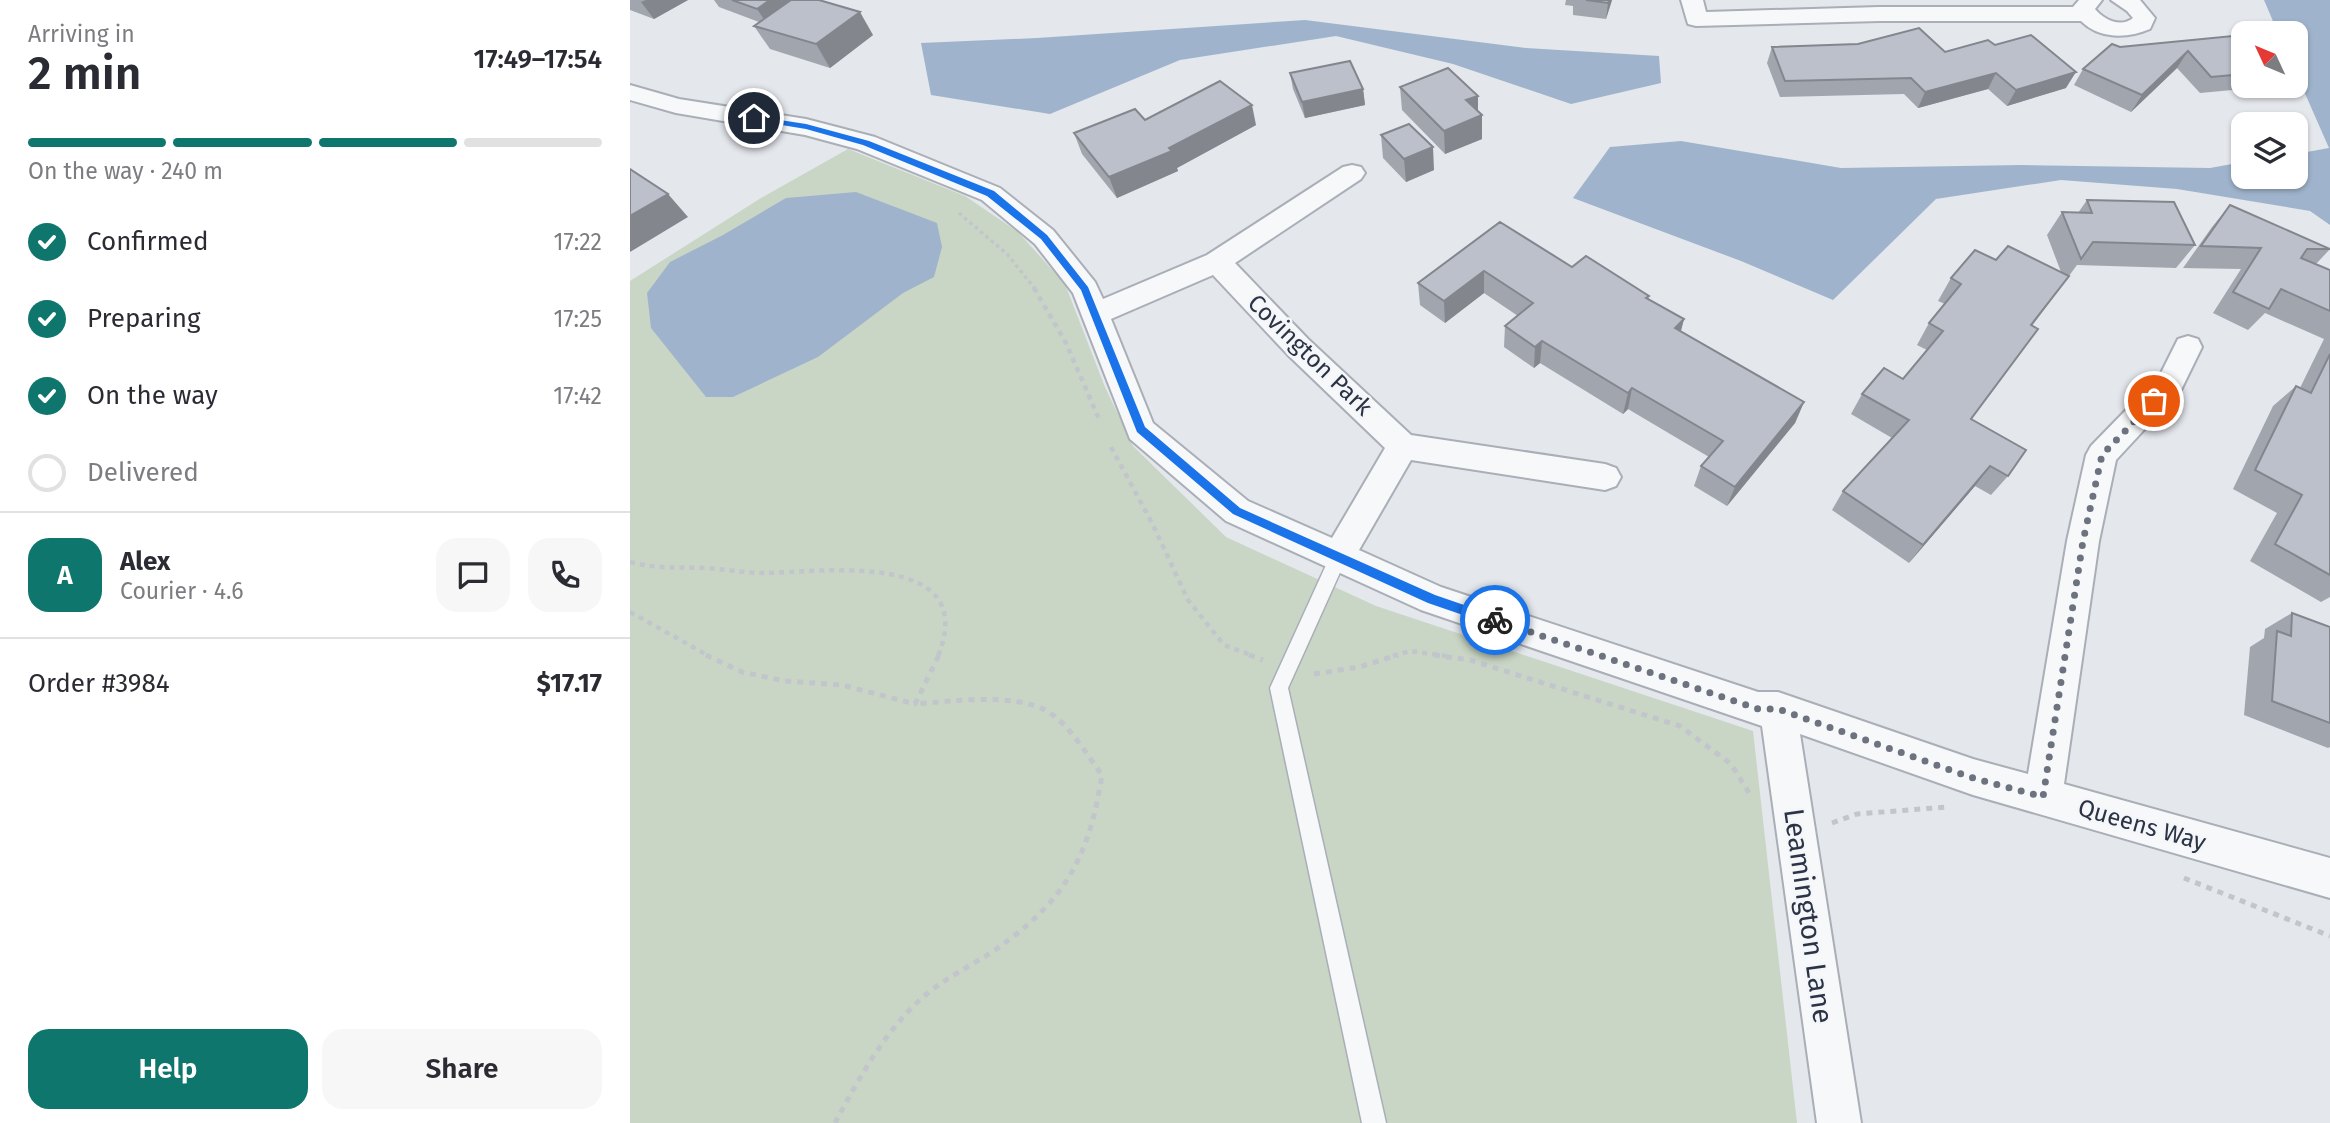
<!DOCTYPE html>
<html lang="en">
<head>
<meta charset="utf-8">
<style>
  :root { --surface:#fff; --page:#f7f7f7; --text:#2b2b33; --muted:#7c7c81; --line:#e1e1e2; --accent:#0f766e }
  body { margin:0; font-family:"Fira Sans",sans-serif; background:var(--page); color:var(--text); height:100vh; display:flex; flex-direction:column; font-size:26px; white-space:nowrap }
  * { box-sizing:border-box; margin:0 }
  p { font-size:23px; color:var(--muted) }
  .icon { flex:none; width:38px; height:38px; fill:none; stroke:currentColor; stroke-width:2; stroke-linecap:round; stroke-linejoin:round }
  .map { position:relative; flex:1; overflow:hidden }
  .details { display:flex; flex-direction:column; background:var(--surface); width:630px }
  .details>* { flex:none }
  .needle { width:46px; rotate:314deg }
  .buttons { position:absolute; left:1601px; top:21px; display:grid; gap:14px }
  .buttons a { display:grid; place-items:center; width:77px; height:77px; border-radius:14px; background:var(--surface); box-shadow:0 2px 5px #0004; font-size:35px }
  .pin { position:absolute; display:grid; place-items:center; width:60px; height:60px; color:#fff; margin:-30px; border:4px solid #fff; border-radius:50%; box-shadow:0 2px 7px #0007 }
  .courier { position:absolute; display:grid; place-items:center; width:70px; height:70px; margin:-35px; border:5px solid #1a73e8; border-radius:50%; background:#fff; color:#222; box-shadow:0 2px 9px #0007 }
  .head em { font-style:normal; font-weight:600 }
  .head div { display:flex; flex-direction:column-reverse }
  .head { display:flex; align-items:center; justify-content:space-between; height:119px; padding:0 28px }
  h1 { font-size:46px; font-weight:600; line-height:52px }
  .bar { display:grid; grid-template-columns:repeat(4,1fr); gap:10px 7px; align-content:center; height:84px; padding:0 28px }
  .bar i { height:9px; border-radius:5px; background:var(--line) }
  .bar .active { background:var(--accent) }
  .bar p { grid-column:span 4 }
  .line { display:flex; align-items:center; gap:18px; padding:0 28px; border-top:2px solid var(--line) }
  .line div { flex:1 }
  .round { display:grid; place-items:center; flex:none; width:74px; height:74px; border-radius:21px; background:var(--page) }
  ol { padding:0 28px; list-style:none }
  li { display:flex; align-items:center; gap:21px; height:77px }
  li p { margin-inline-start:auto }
  li .icon { padding:7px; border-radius:50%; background:var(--accent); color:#fff; stroke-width:4 }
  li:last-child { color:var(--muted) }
  li i { width:38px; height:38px; border:4px solid var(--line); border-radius:50% }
  .action { display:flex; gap:14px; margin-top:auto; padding:14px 28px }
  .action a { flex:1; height:80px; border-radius:21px; background:var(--accent); color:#fff; font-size:28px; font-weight:600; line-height:80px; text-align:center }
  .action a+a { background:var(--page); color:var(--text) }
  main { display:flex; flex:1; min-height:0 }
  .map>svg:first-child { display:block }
</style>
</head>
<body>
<main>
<section class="details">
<div class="head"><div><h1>2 min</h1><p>Arriving in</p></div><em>17:49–17:54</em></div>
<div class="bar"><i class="active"></i><i class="active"></i><i class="active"></i><i></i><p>On the way · 240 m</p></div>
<ol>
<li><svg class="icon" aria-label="check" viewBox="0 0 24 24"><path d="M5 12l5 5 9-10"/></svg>Confirmed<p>17:22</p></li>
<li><svg class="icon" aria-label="check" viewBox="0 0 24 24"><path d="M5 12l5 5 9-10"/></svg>Preparing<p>17:25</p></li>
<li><svg class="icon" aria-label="check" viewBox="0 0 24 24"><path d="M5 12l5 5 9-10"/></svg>On the way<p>17:42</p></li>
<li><i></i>Delivered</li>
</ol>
<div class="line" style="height:126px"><b class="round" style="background:var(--accent);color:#fff">A</b><div><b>Alex</b><p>Courier · 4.6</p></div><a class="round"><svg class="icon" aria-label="chat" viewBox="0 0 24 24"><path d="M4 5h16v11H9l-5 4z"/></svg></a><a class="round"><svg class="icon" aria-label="phone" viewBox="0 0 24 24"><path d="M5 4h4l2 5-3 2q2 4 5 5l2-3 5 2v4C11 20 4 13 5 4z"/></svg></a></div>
<div class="line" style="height:91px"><div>Order #3984</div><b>$17.17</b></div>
<div class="action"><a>Help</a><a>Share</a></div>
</section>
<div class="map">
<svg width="1700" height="1123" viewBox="0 0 1700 1123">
  <rect width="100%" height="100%" fill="#e4e7ec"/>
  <!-- green -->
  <path fill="#c9d6c5" d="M218 149 335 196 388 232 435 284 475 387 503 446 596 537 746 606 1123 731 1167 1123H0V281L131 198Z"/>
  <!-- water -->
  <g fill="#9fb4cc">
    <path d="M1634 0H1700V225L1680 211 1547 189 1431 180 1306 199 1203 300 1111 261 943 198 980 147 1051 141 1211 168 1391 165 1580 168 1613 162 1614 177H1666V154L1699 148 1666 73V33H1648Z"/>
    <path d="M675 20 896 48 1029 56 1031 83 941 104 823 64 706 36 550 60 420 114 301 95 291 43 407 38Z"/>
    <path d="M226 192 307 223 312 247 304 277 273 293 188 357 103 397H76L21 328 17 293 40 262 93 235 156 198Z"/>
  </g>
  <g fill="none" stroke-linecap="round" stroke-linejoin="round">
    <defs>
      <path id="lane" d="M708 549 714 552 717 557 658 688 756 1123H732L640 688 702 552Z"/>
      <g id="street">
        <path d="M1051 0H1073L1076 12 1249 7H1443L1449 0H1472L1465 9C1474 20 1491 28 1503 18L1497 11 1481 0H1510L1525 18 1520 29C1497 39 1469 39 1451 21H1249L1066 26 1058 24Z"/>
        <path d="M0 85 49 99 176 119 245 137 370 188 423 230 465 282 473 299 577 255 713 167 722 165 731 167 735 173 731 179 605 263 678 339 781 435 975 464 986 468 991 477 986 486 975 490 781 460 729 550 811 587 1128 692H1148L1343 759 1398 774 1437 541 1456 455 1461 446 1530 375 1548 339 1558 336 1568 339 1572 347 1551 390 1486 460 1469 541 1434 784 1700 858V898L1343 795 1170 734 1231 1123H1187L1132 726 791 610 596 521 500 439 443 293 405 244 352 200 227 149 175 135 46 113 0 100ZM583 275 658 355 755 448 702 538 618 501 523 423 481 319Z"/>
      </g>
    </defs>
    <!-- lane casing -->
    <use href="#lane" stroke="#a9aeb7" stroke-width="3"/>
    <!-- street casing -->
    <use href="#street" stroke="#a9aeb7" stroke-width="4"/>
    <!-- path-far2 -->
    <path stroke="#c2c5cb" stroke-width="3.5" stroke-dasharray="3.5 3.5" stroke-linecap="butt" d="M329 213 378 255 405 289"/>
    <!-- path-far1 -->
    <g stroke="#c2c5cb" stroke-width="4.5" stroke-dasharray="5 5" stroke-linecap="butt">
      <path d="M404 288 436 343 469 419"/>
      <path d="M481 447 523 525 558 600 594 645 624 656"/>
      <path d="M0 562C25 569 49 567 75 568 95 569 114 573 134 573 192 572 351 549 308 656"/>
      <path d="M0 612 79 656"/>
      <path d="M763 656 780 651 816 656"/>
    </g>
    <!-- path -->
    <g stroke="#c2c5cb" stroke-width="5" stroke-dasharray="6 6" stroke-linecap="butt">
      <path d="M76 655 112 672 155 681 212 685 285 704 309 655"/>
      <path d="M619 655 633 660"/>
      <path d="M804 655 840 660 1050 726 1101 764 1121 796"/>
      <path d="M684 674 729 667 768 655"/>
      <path d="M1202 823 1227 814 1317 807"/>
      <path d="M1554 878 1700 936"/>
      <path d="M205 1123C229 1078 255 1031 293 997 315 978 341 966 365 950 435 901 459 858 472 775 456 754 439 723 415 710 382 693 321 701 285 704"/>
    </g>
    <!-- lane -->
    <use href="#lane" fill="#f7f8fa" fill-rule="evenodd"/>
    <!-- street -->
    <use href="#street" fill="#f7f8fa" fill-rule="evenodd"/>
  </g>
  <!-- wall -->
  <g fill="#a1a5ae">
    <path d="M0 0H58L24 19 0 10Z"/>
    <path d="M84 0H189L243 35 200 68 140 49 124 26 129 22 89 7Z"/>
    <path d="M936 0H982L976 19 943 15V6L935 5Z"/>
    <path d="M1365 45 1436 88 1377 106 1358 89 1288 108 1274 94 1150 97 1137 63 1142 47 1315 52Z"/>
    <path d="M1490 47H1614V86H1626L1624 88 1570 93 1547 68 1501 112 1444 85 1453 69Z"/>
    <path d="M660 73 733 89 735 105 675 118 663 89Z"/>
    <path d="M770 87 848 111 852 115V139L815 154 772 110Z"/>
    <path d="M515 120 626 125 547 168 548 171 487 198 452 154 444 133Z"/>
    <path d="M751 135 804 170 776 182 753 158Z"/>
    <path d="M1457 200 1565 245 1546 268 1447 265 1402 326 1341 419 1378 476 1361 495 1345 486 1279 563 1202 510 1213 491 1262 438 1221 414 1232 394 1273 379 1297 350 1287 345 1299 323 1315 304 1308 301 1321 278 1366 260 1431 272 1417 235 1432 212 1448 213Z"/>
    <path d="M1600 205 1700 249 1686 264 1700 270V597L1691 602 1620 561 1647 513 1603 489 1643 406 1666 386 1670 388 1694 339 1635 313 1618 330 1583 313 1611 269 1553 268 1582 227Z"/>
    <path d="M870 222 942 267 1019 296 1018 300 1054 319 1051 331 1174 402 1165 423 1097 506 1064 486 1071 466 1079 457 998 409 993 414 910 363 904 368 874 347 875 326 888 316 854 293 815 323 790 305 788 283Z"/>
    <path d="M1662 613 1700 627V747L1698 748 1614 715 1620 647 1634 638 1635 629Z"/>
  </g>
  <!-- shaded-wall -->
  <g fill="#83868d">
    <path d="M16 0H58L24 19 11 2Z"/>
    <path d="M140 0H169L138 25 127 9Z"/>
    <path d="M979 0H982L976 19 978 3Z"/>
    <path d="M230 12 243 35 200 68 186 44Z"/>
    <path d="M1558 51 1547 68 1501 112 1512 95Z"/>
    <path d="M1446 72 1436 88 1377 106 1386 90Z"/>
    <path d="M1366 73 1358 89 1288 108 1295 92Z"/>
    <path d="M733 89 735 105 675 118 672 102Z"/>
    <path d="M848 96V117L852 115V139L815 154 814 131 836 100Z"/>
    <path d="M622 105 626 125 547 168 548 171 487 198 479 177Z"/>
    <path d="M803 147 804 170 776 182 774 159Z"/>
    <path d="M38 194 58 217 0 252V216Z"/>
    <path d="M854 271V293L815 323 814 301Z"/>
    <path d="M1054 319 1048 341 1045 328Z"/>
    <path d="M912 341 910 363 904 368 905 347Z"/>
    <path d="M1002 388 998 409 993 414 998 393Z"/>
    <path d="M1174 402 1165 423 1097 506 1105 487Z"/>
    <path d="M1360 466 1345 486 1279 563 1293 545Z"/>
  </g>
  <!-- building -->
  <g fill="#bbc0ca" stroke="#83868d" stroke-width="2">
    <path d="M102 0H140L127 9Z"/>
    <path d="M161 0H189L230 12 186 44 124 26Z"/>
    <path d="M956 0H979L978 3Z"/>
    <path d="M1289 28 1315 52 1358 40 1365 45 1401 35 1446 72 1386 90 1366 73 1295 92 1281 78 1155 81 1142 47 1228 44Z"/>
    <path d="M1603 36 1614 47V74L1581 77 1558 51 1512 95 1453 69 1482 44 1490 47Z"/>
    <path d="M720 61 733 89 672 102 660 73Z"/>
    <path d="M818 68 848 96 836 100 852 115 814 131 770 87Z"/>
    <path d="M590 81 622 105 539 148 542 151 479 177 444 133 505 109 515 120Z"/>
    <path d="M779 124 803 147 774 159 751 135Z"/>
    <path d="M0 169 38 194 0 216Z"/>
    <path d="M1457 200 1544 202 1565 245 1463 242 1451 259 1432 212 1462 213Z"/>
    <path d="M1600 205 1700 249H1677L1671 258 1700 270V311L1651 289 1639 309 1603 292 1631 248 1571 246Z"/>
    <path d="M870 222 942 267 956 256 1019 296 1016 298 1054 319 1045 328 1174 402 1105 487 1071 466 1093 441 1002 388 998 393 912 341 905 347 875 326 903 303 854 271 814 301 788 283Z"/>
    <path d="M1378 246 1439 276 1401 325 1408 329 1341 419 1396 450 1378 476 1360 466 1293 545 1213 491 1279 420 1232 394 1254 368 1273 379 1313 331 1299 323 1331 284 1321 278 1345 250 1366 260Z"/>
    <path d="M1700 354V575L1645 544 1672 495 1625 470 1666 386 1681 393Z"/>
    <path d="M1662 613 1700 627V723L1642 701 1647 631 1661 636Z"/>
  </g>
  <!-- route -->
  <path fill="#1a73e8" d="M124 116 176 124 239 141 364 191 417 235 458 287 515 427 610 508 805 595 869 617V624L865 626 798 603 603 514 507 432 451 290 411 239 357 196 233 145 176 129 121 120Z"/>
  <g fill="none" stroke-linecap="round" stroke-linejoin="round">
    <!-- done -->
    <path stroke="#6c737f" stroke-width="7" stroke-dasharray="0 12.6" d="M865 620 1128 709H1148L1343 778 1413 797 1453 541 1472 455 1524 401"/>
  </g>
  <g text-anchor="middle" stroke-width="5" stroke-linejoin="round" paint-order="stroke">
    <!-- street labels -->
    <g font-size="24" fill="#2b3445" stroke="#f4f6f9">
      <text transform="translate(680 355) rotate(44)" y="8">Covington Park</text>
      <text transform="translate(1512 825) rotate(16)" y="8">Queens Way</text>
    </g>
    <!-- near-street labels -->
    <g font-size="28" fill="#2b3445" stroke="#f4f6f9">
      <text transform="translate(1179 916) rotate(82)" y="10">Leamington Lane</text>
    </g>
  </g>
</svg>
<div class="buttons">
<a><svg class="needle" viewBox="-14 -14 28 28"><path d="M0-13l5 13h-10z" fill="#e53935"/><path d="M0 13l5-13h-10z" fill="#7c7c81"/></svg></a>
<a><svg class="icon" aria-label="layers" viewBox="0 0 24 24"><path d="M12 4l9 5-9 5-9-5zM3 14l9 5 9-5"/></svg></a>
</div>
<div class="pin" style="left:1524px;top:401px;background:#ea580c"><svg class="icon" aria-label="bag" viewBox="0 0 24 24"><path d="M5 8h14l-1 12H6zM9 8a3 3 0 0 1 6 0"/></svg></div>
<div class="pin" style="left:124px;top:118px;background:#1f2937"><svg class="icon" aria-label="home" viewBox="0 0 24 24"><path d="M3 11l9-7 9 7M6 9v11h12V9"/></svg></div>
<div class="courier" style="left:865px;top:620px"><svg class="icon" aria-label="bike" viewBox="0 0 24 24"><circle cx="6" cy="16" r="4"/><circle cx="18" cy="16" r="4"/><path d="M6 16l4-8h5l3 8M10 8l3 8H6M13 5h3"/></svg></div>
</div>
</main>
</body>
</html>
